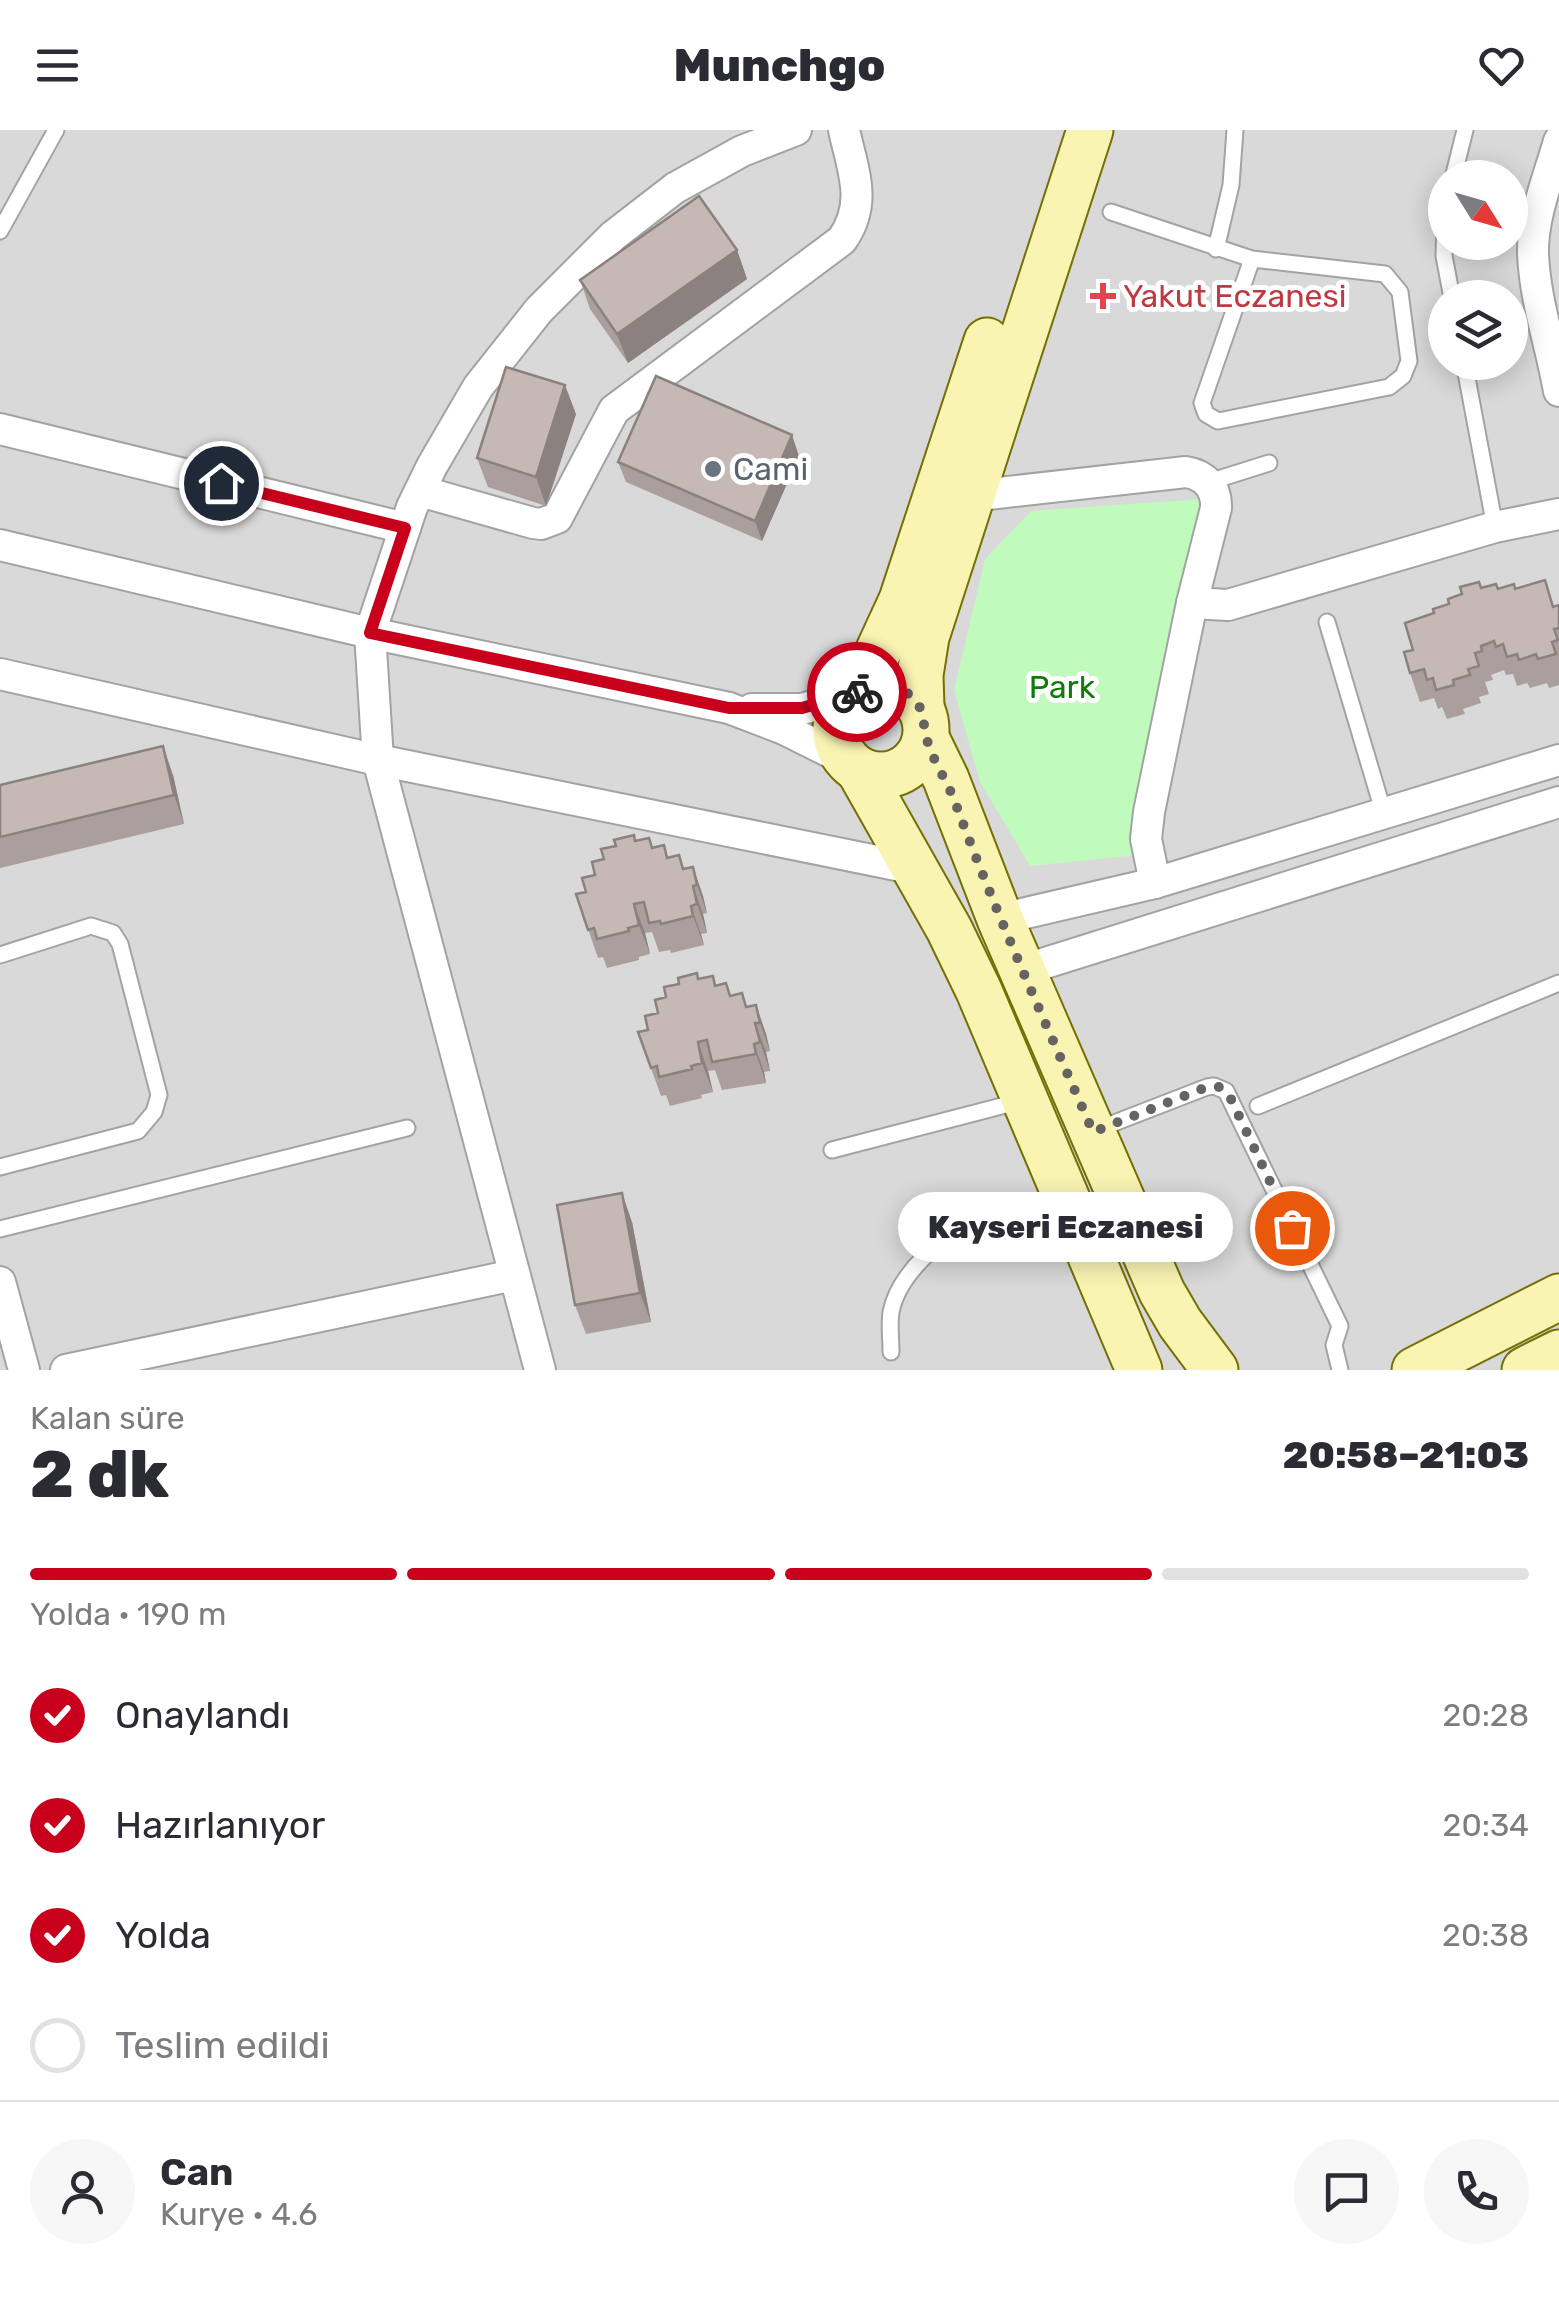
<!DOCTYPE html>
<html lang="tr">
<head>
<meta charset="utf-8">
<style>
  :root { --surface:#fff; --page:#f7f7f7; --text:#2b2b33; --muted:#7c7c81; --line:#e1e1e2; --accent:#c9001c }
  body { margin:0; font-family:Rubik,sans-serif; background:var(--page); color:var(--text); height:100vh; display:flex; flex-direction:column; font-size:38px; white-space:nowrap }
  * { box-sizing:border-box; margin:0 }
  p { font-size:32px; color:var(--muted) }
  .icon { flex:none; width:55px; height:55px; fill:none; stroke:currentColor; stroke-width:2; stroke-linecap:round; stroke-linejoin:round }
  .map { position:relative; height:1240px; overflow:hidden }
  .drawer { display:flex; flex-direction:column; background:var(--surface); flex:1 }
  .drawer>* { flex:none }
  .needle { width:65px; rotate:127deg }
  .fabs { position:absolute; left:1428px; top:30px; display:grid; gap:20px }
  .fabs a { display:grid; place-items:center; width:100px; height:100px; border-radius:50%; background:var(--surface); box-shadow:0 5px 25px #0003; font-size:50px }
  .pin { position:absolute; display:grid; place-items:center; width:85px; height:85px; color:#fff; margin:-42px; border:5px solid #fff; border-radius:50%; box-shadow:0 2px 10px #0007 }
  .courier { position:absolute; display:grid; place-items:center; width:100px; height:100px; margin:-50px; border:8px solid #c9001c; border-radius:50%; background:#fff; color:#222; box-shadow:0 2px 12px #0007 }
  .bubble { position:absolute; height:70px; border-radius:35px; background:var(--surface); box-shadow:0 5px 25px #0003; font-size:32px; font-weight:800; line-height:70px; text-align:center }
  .headline em { font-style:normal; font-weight:800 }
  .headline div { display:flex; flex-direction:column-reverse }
  .headline { display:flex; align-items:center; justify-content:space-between; height:170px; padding:0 30px }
  h1 { font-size:65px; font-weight:800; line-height:75px }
  .bar { display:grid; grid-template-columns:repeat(4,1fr); gap:15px 10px; align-content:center; height:120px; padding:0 30px }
  .bar i { height:12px; border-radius:8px; background:var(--line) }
  .bar .active { background:var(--accent) }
  .bar p { grid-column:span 4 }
  .line { display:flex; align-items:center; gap:25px; padding:0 30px; border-top:2px solid var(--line) }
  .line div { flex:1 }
  .round { display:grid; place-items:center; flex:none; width:105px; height:105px; border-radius:52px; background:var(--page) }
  ol { padding:0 30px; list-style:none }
  li { display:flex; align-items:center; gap:30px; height:110px }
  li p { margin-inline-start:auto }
  li .icon { padding:10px; border-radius:50%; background:var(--accent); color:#fff; stroke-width:4 }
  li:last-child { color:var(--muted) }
  li i { width:55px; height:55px; border:5px solid var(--line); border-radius:50% }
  header { display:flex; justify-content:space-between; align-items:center; height:130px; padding:0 30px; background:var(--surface); font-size:45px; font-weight:800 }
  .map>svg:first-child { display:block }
</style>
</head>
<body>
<header><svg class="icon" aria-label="menu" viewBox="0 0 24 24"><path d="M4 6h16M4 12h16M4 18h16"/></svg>Munchgo<svg class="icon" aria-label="heart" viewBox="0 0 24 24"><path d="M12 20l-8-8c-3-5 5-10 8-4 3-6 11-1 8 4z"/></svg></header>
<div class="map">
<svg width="1559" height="1240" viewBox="0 0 1559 1240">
  <rect width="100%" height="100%" fill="#eee8e2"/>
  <!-- residential -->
  <path fill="#dad9d9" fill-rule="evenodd" d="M0 0H1559V1240H0ZM1445 48H1510V112H1445ZM1445 168H1510V232H1445Z"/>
  <!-- park -->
  <path fill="#c0fabc" d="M1202 369 1139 725 1030 736 980 652 954 560 985 429 1031 381Z"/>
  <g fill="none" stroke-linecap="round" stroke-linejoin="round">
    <defs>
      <g id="lane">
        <path d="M1453 48 1465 0"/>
        <path d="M1111 82 1252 129 1385 144 1400 162 1409 231 1403 246 1389 257 1218 291 1206 284 1202 273 1252 129"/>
        <path d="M1445 89 1444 126 1452 168"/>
        <path d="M0 101 56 0"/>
        <path d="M1216 119 1231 55 1235 0"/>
        <path d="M1464 232 1495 397"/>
        <path d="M1209 352 1269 333"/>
        <path d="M1327 492 1384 684"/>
        <path d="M0 825 91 796 113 803 120 814 159 965 154 982 138 1001 0 1037"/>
        <path d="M1258 976 1559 853"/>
        <path d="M1096 1000 1207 957 1214 956 1226 961 1340 1196 1334 1215 1340 1240"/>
        <path d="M832 1020 1021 971"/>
        <path d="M0 1099 407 998"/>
        <path d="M891 1222C891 1209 889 1195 891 1182 897 1151 924 1125 947 1107L1064 1074"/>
      </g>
      <g id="street">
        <path d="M1559 11C1549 46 1532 87 1533 124 1535 171 1551 215 1559 261"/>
        <path d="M0 299 405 398"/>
        <path d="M420 361 533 393 541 394 557 388 614 280 842 110C868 73 853 41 844 0"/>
        <path d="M971 366 1186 342C1205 345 1217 358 1216 378L1192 473 1149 682 1146 709 1155 753"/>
        <path d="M0 415 370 503 729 578 784 599 848 631"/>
        <path d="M1192 473 1228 475 1495 397 1559 384"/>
        <path d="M0 544 378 630 916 739"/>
        <path d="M752 579H802L853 564"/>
        <path d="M1000 789 1155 753 1559 630"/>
        <path d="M1023 840 1559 672"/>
        <path d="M0 1152 24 1240"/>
        <path d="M66 1240 514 1145"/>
        <path d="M540 1240 378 630 370 503 412 377 432 336 478 257 539 180 613 106 675 58 742 21 796 0"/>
      </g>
      <g id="secondary">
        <circle cx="881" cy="600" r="45"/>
        <path d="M861 559 902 470 987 211"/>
        <path d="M921 578 920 545 926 507 1090 0"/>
        <path d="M926 608 946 649 1000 789 1162 1162 1180 1193 1215 1240"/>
        <path d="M859 640 949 799 979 861 1139 1240"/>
        <path d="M1415 1240 1559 1167"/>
        <path d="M1525 1240 1559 1223"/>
      </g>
    </defs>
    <!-- lane casing -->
    <use href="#lane" stroke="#a3a3a3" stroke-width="19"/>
    <!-- street casing -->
    <use href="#street" stroke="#a3a3a3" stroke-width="34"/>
    <!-- secondary casing -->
    <use href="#secondary" stroke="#747003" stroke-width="49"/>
    <!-- lane -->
    <use href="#lane" stroke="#fff" stroke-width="15"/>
    <!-- street -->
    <use href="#street" stroke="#fff" stroke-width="30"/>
    <!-- secondary -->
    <use href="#secondary" stroke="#faf4b3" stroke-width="45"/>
  </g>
  <!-- wall -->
  <g fill="#aa9f9c">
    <path d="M737 120 747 149 628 233 590 179 580 150Z"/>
    <path d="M576 284 546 376 488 357 477 328Z"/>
    <path d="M799 326 762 411 626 352 618 332Z"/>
    <path d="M1481 458 1516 459 1555 476 1559 475V555L1549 558 1547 553 1530 558 1527 553 1517 556 1513 544 1506 545 1504 540 1491 545 1493 550 1485 552 1489 564 1479 567 1481 573 1463 579 1465 584 1447 589 1442 577 1438 579 1434 568 1420 572 1410 543 1413 520 1434 483 1462 464Z"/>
    <path d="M173 645 184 694 0 738V655Z"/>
    <path d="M636 711 653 718 664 715 668 728 684 739 693 737 703 766 707 783 703 784 707 803 701 804 704 815 671 823 670 820 659 822 652 802 645 803 650 824 639 827V830L607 838 603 827 598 828 576 764 586 762 595 745Z"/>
    <path d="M713 846 716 856 726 853 731 866 747 877 756 875 766 904 770 921 766 922 770 941 764 942 766 953 722 960 715 940 708 941 713 962 701 965 702 968 670 976 666 965 661 966 638 902 648 900 666 867 699 849Z"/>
    <path d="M632 1092 651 1192 586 1204 575 1175Z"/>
  </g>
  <!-- shaded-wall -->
  <g fill="#8b827f">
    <path d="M737 120 747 149 628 233 617 204Z"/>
    <path d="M565 255 576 284 546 376 536 347Z"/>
    <path d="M792 305 799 326 762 411 755 391Z"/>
    <path d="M163 616 173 645 184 694 174 665Z"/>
    <path d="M693 737 703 766 707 783 697 755Z"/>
    <path d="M693 756 703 784 707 803 697 774Z"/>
    <path d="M634 774 645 803 650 824 639 795Z"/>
    <path d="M691 776 701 804 704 815 693 786Z"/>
    <path d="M756 875 766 904 770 921 760 893Z"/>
    <path d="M755 893 766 922 770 941 760 912Z"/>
    <path d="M698 912 708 941 713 962 702 933Z"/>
    <path d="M754 914 764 942 766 953 756 924Z"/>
    <path d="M622 1063 632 1092 651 1192 640 1163Z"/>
  </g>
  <!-- building -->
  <g fill="#c6b9b5" stroke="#8b827f" stroke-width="2.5">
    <path d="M699 66 737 120 617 204 580 150Z"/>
    <path d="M506 237 565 255 536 347 477 328Z"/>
    <path d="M656 246 792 305 755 391 618 332Z"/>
    <path d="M1545 450 1553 477 1559 475V498L1554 499 1558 510 1552 512 1556 524 1538 529 1536 524 1519 530 1517 524 1507 527 1503 514 1496 517 1494 511 1481 516 1482 521 1475 523 1479 536 1468 539 1470 545 1453 550 1454 555 1436 560 1433 548 1427 550 1424 539 1410 543 1404 522 1413 520 1405 493 1434 483 1433 479 1449 474 1448 469 1462 464 1460 457 1479 452 1481 458 1496 454 1498 459 1514 454 1515 459Z"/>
    <path d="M163 616 174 665 0 707V655Z"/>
    <path d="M634 705 635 711 649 708 652 718 664 715 667 728 679 725 683 739 693 737 697 755 693 756 697 774 691 776 693 786 661 794 660 791 649 793 644 772 634 774 639 795 628 798 629 801 597 809 594 798 588 800 576 764 586 762 582 748 595 745 592 732 604 729 601 719 616 716 614 710Z"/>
    <path d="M697 843 698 849 713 846 715 856 726 853 730 866 742 863 746 877 756 875 760 893H755L760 912 754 914 756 924 712 932 707 910 698 912 702 933 691 936 692 939 659 947 657 936 651 938 638 902 648 900 645 886 658 883 655 870 666 867 664 857 679 854 678 848Z"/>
    <path d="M622 1063 640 1163 575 1175 557 1075Z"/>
  </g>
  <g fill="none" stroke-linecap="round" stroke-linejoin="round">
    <!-- done -->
    <path stroke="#666361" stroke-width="10" stroke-dasharray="0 18" d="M857 562C876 551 898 553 913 568 926 581 922 594 927 610 933 631 947 651 955 672 996 784 1045 892 1093 1002L1207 957H1220L1230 967 1292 1098"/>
    <!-- route -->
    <path stroke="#c9001c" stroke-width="12" d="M221 353 405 398 370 503 729 578H802L857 562"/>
  </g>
  <!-- markers -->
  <path fill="#e0444e" stroke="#fff" stroke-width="4" d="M1098 151h10v10h10v10h-10v10h-10v-10h-10v-10h10z"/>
  <circle fill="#6b7280" stroke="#fff" stroke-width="4" cx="713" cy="339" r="10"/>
  <g text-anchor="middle" stroke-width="10" stroke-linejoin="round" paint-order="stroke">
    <!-- health labels -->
    <g font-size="32" fill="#be3a42" stroke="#fff" text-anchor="start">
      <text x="1123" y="177">Yakut Eczanesi</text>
    </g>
    <!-- worship labels -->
    <g font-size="32" fill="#5b616d" stroke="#fff" text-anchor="start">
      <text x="733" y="350">Cami</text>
    </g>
    <!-- park labels -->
    <g font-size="32" fill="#107b09" stroke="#fff">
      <text x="1062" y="568">Park</text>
    </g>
  </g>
</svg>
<div class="fabs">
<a><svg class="needle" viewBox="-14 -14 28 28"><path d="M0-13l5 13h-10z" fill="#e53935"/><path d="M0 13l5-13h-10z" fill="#7c7c81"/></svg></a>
<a><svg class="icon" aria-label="layers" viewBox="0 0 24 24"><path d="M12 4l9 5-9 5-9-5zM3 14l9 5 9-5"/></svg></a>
</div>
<div class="pin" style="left:1292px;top:1098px;background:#ea580c"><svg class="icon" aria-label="bag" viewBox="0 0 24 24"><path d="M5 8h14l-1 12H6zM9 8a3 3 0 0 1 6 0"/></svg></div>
<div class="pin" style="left:221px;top:353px;background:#1f2937"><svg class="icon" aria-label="home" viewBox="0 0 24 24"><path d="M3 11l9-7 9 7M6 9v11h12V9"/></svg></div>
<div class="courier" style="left:857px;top:562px"><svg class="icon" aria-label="bike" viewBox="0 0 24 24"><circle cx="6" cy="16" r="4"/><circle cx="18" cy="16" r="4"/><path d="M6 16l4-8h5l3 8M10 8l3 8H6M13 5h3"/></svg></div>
<div class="bubble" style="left:898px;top:1062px;width:335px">Kayseri Eczanesi</div>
</div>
<section class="drawer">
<div class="headline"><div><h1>2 dk</h1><p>Kalan süre</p></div><em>20:58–21:03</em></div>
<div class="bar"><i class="active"></i><i class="active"></i><i class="active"></i><i></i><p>Yolda · 190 m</p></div>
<ol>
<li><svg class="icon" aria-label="check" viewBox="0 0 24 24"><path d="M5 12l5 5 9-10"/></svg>Onaylandı<p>20:28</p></li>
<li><svg class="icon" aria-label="check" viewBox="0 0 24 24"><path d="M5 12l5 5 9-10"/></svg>Hazırlanıyor<p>20:34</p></li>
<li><svg class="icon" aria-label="check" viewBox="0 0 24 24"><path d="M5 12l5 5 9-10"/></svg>Yolda<p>20:38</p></li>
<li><i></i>Teslim edildi</li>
</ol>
<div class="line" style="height:180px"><a class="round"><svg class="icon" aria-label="person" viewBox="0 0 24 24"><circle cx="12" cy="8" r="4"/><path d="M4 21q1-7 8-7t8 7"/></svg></a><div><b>Can</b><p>Kurye · 4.6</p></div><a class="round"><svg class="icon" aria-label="chat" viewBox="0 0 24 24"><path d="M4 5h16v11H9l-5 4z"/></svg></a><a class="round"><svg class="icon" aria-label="phone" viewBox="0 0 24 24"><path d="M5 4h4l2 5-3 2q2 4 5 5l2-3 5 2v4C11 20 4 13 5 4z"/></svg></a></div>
</section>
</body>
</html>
